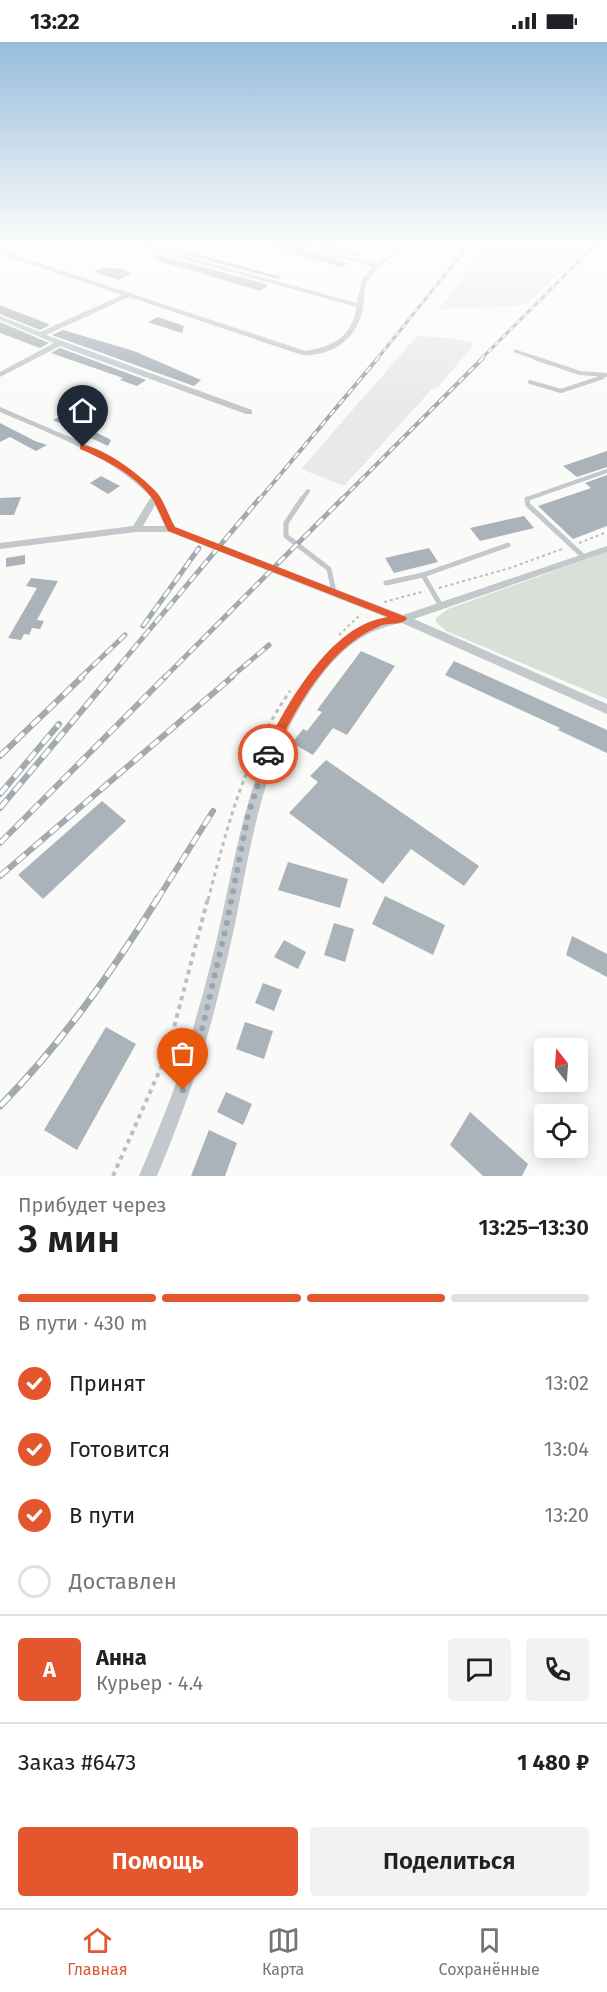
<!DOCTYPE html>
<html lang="ru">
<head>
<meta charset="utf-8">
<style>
  :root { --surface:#fff; --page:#f2f2f2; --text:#202124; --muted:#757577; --line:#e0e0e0; --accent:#e4572e }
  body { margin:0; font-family:"Fira Sans",sans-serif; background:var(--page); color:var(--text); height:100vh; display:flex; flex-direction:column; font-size:22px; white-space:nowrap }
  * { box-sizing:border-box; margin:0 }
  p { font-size:20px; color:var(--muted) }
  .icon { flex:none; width:33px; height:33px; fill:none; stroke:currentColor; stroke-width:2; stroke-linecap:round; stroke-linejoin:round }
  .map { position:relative; height:1134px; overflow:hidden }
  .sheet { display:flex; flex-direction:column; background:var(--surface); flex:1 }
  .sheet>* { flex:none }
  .needle { width:39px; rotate:343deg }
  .fabs { position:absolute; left:534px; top:996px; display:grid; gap:12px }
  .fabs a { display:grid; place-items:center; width:54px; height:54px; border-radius:6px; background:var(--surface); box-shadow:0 3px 15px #0003; font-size:30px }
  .pin { position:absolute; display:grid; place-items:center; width:51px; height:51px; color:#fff; margin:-62px -26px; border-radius:50% 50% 50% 0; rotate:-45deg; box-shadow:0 0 6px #0007 }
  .pin .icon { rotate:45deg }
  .courier { position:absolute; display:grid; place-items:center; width:60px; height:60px; margin:-30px; border:4px solid #e4572e; border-radius:50%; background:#fff; color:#222; box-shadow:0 2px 8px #0007 }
  .head em { font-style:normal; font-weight:600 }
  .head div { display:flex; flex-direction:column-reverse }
  .head { display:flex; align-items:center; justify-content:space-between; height:102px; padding:0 18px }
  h1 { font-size:39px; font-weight:600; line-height:45px }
  .bar { display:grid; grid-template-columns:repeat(4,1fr); gap:9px 6px; align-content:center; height:72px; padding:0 18px }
  .bar i { height:8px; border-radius:4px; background:var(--line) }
  .bar .active { background:var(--accent) }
  .bar p { grid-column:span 4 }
  .line { display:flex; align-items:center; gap:15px; padding:0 18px; border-top:2px solid var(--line) }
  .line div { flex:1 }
  .round { display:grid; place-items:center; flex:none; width:63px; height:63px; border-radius:6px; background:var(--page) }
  ol { padding:0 18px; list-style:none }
  li { display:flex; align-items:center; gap:18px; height:66px }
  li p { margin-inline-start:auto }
  li .icon { padding:6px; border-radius:50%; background:var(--accent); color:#fff; stroke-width:4 }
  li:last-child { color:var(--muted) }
  li i { width:33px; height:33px; border:3px solid var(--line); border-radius:50% }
  .primary-button { display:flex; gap:12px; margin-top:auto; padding:12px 18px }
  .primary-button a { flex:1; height:69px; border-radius:6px; background:var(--accent); color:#fff; font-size:24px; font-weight:600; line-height:69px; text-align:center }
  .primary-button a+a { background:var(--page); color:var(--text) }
  .status { display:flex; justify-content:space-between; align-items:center; height:42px; padding:0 30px; background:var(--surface); direction:ltr }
  .status svg { height:16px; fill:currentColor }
  .tabs { display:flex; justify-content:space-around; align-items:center; height:84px; border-top:2px solid var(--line); background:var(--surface); font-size:16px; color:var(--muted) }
  .tabs a { display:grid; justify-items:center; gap:3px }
  .tabs .active { color:var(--accent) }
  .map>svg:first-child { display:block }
</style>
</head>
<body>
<div class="status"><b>13:22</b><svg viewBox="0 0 49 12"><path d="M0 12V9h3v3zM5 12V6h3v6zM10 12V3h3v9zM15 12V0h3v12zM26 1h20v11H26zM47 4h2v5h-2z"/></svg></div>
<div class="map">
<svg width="607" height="1134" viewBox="0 0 607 1134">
  <rect width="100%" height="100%" fill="#fafaf8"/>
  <!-- built -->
  <g fill="#e8e9e9">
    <path d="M489 203H587L531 258 519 264 439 267Z"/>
    <path d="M417 294 448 296 475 301 439 344 431 348 344 444 301 427Z"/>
  </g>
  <!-- green -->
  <path fill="#dadfd7" d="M607 510V657L446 589 436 580V576L448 567Z"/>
  <!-- building -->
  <g fill="#aab3b9">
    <path d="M271 203H289L348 221 342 225 271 206Z"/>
    <path d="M310 203H326L361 212 357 215Z"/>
    <path d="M173 206 205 214 281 235 278 237 169 208Z"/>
    <path d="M160 213 269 243 260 249 152 217Z"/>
    <path d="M104 225 121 227 132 231 119 238 93 230Z"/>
    <path d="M0 263 46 281 50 283 40 288 0 272Z"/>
    <path d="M158 275 184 284 182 291 148 280Z"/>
    <path d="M0 280 49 301 40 306 0 291Z"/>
    <path d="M63 288 134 309 201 338 194 344 52 293Z"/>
    <path d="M60 306 146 338 137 344 120 338 123 336 51 311Z"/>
    <path d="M63 373 111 398 108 404 53 378Z"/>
    <path d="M0 381 35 399 47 403 36 409 10 395 0 400Z"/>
    <path d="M607 409V425L577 435 563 424Z"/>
    <path d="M607 433V484L573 497 538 464 591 446 585 441Z"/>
    <path d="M101 434 120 444 108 452 90 441Z"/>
    <path d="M21 455 14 473H0V456Z"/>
    <path d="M524 474 534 486 480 499 470 486Z"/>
    <path d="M429 506 438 520 394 531 385 516Z"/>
    <path d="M25 513V522L6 525V516Z"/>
    <path d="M31 536 58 539 37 578 44 579 40 587 32 586 29 593 24 592 21 598 8 596 37 546 26 544Z"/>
    <path d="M361 609 395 624 347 693 333 686 313 713 292 701 303 687 307 689 322 670 317 668Z"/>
    <path d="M454 619 607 688V711L558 688 560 686 445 633Z"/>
    <path d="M326 718 479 824 464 844 411 807 383 842 289 771 318 740 310 734Z"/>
    <path d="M102 759 126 779 43 857 18 833Z"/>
    <path d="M288 820 348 837 340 866 278 848Z"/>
    <path d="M385 854 445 883 433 913 372 882Z"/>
    <path d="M334 881 354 887 345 920 324 913Z"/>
    <path d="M572 894 607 912V935L566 913Z"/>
    <path d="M284 898 306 910 298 927 274 915Z"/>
    <path d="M263 941 282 948 274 969 255 961Z"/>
    <path d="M245 980 273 989 264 1017 236 1007Z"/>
    <path d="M106 985 136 1002 77 1108 44 1088Z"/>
    <path d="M226 1050 252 1062 243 1083 217 1070Z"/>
    <path d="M470 1070 528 1122 522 1134H483L450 1103Z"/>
    <path d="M209 1088 237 1101 225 1134H191Z"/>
  </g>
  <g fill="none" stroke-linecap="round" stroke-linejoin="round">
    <!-- path-far2 -->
    <g stroke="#bbbfc2" stroke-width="2" stroke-dasharray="3 3" stroke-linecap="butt">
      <path d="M579 501 607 490"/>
      <path d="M439 546 510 526 562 507"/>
      <path d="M384 560 425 549"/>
      <path d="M339 593 361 572"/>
    </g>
    <!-- path-far1 -->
    <path stroke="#bbbfc2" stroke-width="3" stroke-dasharray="4 4" stroke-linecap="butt" d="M208 858C228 782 245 714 290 649"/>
    <!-- path -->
    <path stroke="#bbbfc2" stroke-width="4" stroke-dasharray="4.5 4.5" stroke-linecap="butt" d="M113 1134 167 1012 208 856"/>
    <!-- service-far2 -->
    <path stroke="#c3c8cc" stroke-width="3" d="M515 309 539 317"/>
    <!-- service-far1 -->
    <g stroke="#c3c8cc" stroke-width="4">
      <path d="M535 316 580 331 607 333"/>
      <path d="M530 340 561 349 603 335"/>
      <path d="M301 459 308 449"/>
      <path d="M527 459V457L607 429"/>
    </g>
    <!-- service -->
    <g stroke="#c3c8cc" stroke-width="5">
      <path d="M302 457 286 481V494L329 527 334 550"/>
      <path d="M527 457 528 463 584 515"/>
      <path d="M386 541 423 533"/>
      <path d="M441 564 423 533 508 503"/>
    </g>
    <!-- minor -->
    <g fill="#c3c8cc" fill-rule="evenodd">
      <path d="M133 203H143L357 261 362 237 373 225 291 203H301L377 222 392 211 398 203H404C395 217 379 222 370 235 363 244 365 256 363 266 358 296 332 315 302 313L129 255 46 293 252 368V372H246L60 304 0 335V330L54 301 0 278V274L40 290 122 253 0 212V208L305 309C335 304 350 296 357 265Z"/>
      <path d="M0 365 86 402 127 425 144 438 159 453 175 485 403 573 607 504V510L414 577 607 662V672L402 581C365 587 340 608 318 638 263 713 253 793 235 882 229 910 222 938 215 966 200 1024 180 1079 157 1134H139C161 1082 182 1031 196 976 205 945 213 914 220 883 239 797 252 709 307 636 330 606 350 586 388 576L170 490H136L0 507V501L133 484 151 455C110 413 53 393 0 370ZM155 463 165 484H143Z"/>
    </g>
    <defs>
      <g id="rail-far4">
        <path d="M377 317 469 203"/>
        <path d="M481 317 595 203"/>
      </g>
      <g id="rail-far3">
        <path d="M258 459 378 316"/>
        <path d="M340 459 483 316"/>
      </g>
      <g id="rail-far2">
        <path d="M143 584 199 506"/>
        <path d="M80 636 125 593"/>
        <path d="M109 636 259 457"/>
        <path d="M164 636 342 457"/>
        <path d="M230 636 269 603"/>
      </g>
      <g id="rail-far1">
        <path d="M0 714 82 635"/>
        <path d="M0 752 59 682"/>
        <path d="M0 766 110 635"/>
        <path d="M0 801 165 635"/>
        <path d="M0 834 232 635"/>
        <path d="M157 858 213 769"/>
      </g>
      <path id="rail" d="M0 1064C62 1001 111 931 158 856"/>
    </defs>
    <!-- rail-far4 casing -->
    <use href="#rail-far4" stroke="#a2aab0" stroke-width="3"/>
    <!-- rail-far3 casing -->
    <use href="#rail-far3" stroke="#a2aab0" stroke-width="4"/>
    <!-- rail-far2 casing -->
    <use href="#rail-far2" stroke="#a2aab0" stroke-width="5"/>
    <!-- rail-far1 casing -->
    <use href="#rail-far1" stroke="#a2aab0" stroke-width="6"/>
    <!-- rail casing -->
    <use href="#rail" stroke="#a2aab0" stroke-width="7"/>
    <!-- rail-far4 -->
    <use href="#rail-far4" stroke="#fff" stroke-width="1.5" stroke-dasharray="5" stroke-linecap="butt"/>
    <!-- rail-far3 -->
    <use href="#rail-far3" stroke="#fff" stroke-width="2" stroke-dasharray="7" stroke-linecap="butt"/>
    <!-- rail-far2 -->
    <use href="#rail-far2" stroke="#fff" stroke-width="3" stroke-dasharray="9" stroke-linecap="butt"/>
    <!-- rail-far1 -->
    <use href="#rail-far1" stroke="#fff" stroke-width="4" stroke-dasharray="11" stroke-linecap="butt"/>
    <!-- rail -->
    <use href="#rail" stroke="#fff" stroke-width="4.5" stroke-dasharray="14" stroke-linecap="butt"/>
  </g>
  <!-- sky -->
  <linearGradient id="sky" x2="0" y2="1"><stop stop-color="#96bcdc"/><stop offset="0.56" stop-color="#fdfdfc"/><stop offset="1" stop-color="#fdfdfc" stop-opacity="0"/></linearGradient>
  <rect width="607" height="362" fill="url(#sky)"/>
  <!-- route -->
  <path fill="#e4572e" d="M80 403C100 402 145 436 158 452 165 461 169 475 175 485L406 575 407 577C401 583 390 581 382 583 375 586 367 590 361 594 320 620 293 673 272 715H264L262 712C285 665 330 582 388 575L168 489C162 478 158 465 151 455 134 432 105 418 80 407Z"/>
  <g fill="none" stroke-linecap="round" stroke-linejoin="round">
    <!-- done -->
    <path stroke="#99a4ac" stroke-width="6" stroke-dasharray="0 10.8" d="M183 1048 201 992 226 885 248 773 268 712"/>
  </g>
</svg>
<div class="fabs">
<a><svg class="needle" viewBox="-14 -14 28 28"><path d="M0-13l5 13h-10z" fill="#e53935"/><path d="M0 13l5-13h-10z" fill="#757577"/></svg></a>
<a><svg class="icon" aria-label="locate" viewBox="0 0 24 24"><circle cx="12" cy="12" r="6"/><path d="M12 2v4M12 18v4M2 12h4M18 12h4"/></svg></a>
</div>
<div class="pin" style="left:183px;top:1048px;background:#ea580c"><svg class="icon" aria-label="bag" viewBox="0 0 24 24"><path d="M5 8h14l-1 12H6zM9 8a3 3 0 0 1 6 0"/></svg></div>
<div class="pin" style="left:83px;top:405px;background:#1f2937"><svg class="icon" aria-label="home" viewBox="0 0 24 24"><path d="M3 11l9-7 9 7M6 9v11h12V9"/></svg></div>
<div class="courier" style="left:268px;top:712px"><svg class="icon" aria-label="car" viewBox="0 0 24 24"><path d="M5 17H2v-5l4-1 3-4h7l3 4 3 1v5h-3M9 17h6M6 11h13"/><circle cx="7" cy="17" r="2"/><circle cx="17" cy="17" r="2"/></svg></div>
</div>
<section class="sheet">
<div class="head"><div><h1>3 мин</h1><p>Прибудет через</p></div><em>13:25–13:30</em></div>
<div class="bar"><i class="active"></i><i class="active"></i><i class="active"></i><i></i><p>В пути · 430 m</p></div>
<ol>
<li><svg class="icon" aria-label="check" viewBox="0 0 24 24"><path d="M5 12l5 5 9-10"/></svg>Принят<p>13:02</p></li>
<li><svg class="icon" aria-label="check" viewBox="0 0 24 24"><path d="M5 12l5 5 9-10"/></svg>Готовится<p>13:04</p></li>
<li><svg class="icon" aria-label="check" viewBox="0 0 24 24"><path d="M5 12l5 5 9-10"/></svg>В пути<p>13:20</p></li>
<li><i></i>Доставлен</li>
</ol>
<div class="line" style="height:108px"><b class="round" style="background:var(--accent);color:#fff">А</b><div><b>Анна</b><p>Курьер · 4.4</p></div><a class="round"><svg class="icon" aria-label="chat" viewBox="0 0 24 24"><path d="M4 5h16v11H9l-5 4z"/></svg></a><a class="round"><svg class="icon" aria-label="phone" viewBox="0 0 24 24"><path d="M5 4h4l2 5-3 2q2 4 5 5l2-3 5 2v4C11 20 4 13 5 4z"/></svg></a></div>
<div class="line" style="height:78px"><div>Заказ #6473</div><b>1 480 ₽</b></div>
<div class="primary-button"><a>Помощь</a><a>Поделиться</a></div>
</section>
<nav class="tabs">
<a class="active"><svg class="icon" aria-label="home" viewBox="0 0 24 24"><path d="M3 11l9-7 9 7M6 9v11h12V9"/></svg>Главная</a>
<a><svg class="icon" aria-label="map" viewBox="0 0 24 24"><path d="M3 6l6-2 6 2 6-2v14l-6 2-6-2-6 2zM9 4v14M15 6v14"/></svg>Карта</a>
<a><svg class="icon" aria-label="saved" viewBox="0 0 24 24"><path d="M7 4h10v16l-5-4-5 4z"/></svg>Сохранённые</a>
</nav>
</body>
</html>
